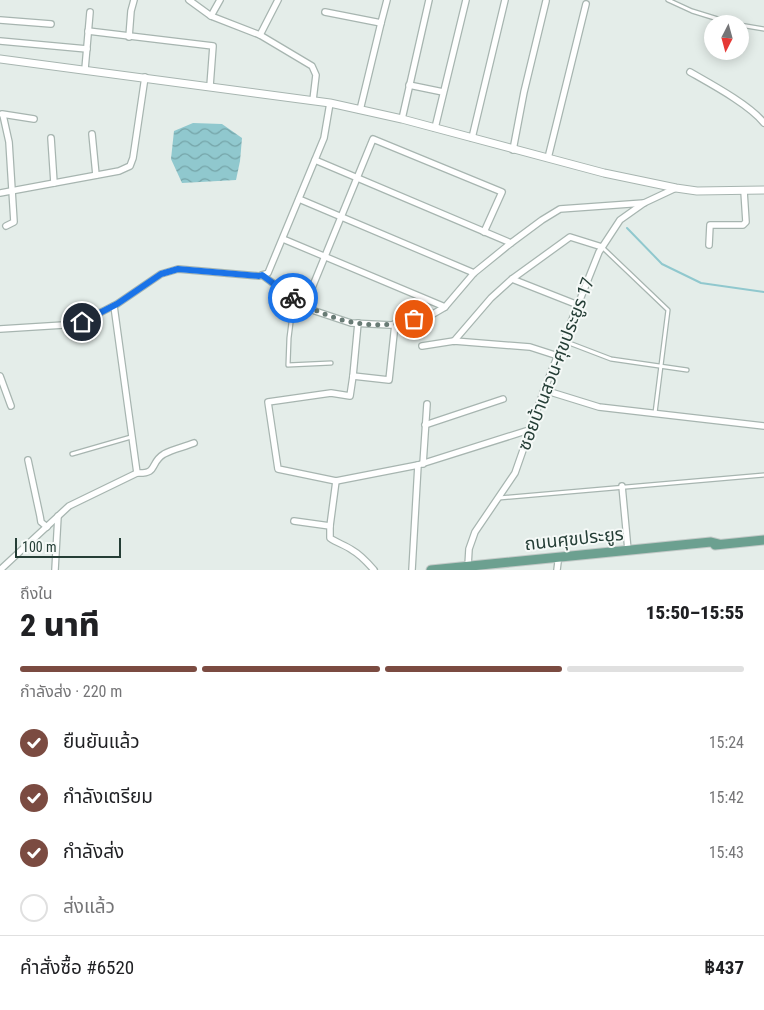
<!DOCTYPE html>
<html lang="th">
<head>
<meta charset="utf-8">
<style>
  :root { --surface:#fff; --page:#f2f2f2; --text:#202124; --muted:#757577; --line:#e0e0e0; --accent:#7b4b41 }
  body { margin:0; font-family:"Roboto Condensed","Noto Sans Thai",sans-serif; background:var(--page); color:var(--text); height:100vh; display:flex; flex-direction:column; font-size:19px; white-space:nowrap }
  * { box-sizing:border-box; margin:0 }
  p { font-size:16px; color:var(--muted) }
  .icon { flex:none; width:28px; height:28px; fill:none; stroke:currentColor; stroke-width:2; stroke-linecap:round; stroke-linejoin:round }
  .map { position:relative; height:570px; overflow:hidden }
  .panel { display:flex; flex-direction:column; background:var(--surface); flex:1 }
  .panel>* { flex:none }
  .needle { width:32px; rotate:186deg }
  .tools { position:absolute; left:704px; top:15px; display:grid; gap:10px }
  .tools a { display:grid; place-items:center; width:45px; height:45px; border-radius:50%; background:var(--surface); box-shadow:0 2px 12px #0003; font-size:25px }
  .scale { position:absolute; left:15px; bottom:12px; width:106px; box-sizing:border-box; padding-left:5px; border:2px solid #253e36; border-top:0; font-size:14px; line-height:18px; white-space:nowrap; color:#253e36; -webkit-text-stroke:4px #f5f9f7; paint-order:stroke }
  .pin { position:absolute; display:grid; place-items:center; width:42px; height:42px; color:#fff; margin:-21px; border:2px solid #fff; border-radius:50%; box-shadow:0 1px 5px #0007 }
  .courier { position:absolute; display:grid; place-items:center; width:50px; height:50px; margin:-25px; border:4px solid #1a73e8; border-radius:50%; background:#fff; color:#222; box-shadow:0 1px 6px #0007 }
  .overview em { font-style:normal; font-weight:800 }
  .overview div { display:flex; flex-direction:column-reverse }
  .overview { display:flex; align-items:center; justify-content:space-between; height:85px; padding:0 20px }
  h1 { font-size:32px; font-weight:800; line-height:38px }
  .bar { display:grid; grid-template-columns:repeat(4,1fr); gap:8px 5px; align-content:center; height:60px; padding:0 20px }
  .bar i { height:6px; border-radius:4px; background:var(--line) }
  .bar .on { background:var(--accent) }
  .bar p { grid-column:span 4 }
  .line { display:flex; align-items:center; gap:12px; padding:0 20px; border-top:1px solid var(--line) }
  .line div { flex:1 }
  ol { padding:0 20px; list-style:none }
  li { display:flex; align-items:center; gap:15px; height:55px }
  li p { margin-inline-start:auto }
  li .icon { padding:5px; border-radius:50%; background:var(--accent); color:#fff; stroke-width:4 }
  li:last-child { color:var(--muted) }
  li i { width:28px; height:28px; border:2px solid var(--line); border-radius:50% }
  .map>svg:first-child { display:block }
</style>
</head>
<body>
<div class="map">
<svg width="764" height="570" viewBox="0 0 764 570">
  <defs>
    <pattern id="water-waves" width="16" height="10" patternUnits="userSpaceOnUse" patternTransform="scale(1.25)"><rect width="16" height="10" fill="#90c8ce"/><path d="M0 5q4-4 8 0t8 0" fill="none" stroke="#75a4a8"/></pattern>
  </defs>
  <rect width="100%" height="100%" fill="#e4ede9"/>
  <!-- water -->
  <path fill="url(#water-waves)" d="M193 123 222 124 242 138 240 161 236 180 182 183 171 159 174 131Z"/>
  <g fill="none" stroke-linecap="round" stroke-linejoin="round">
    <!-- stream -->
    <path stroke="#90c8ce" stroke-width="2" d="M627 228 662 264 701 283 764 292"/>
    <defs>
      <g id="service">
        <path d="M668 0 692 11 734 24"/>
        <path d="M740 25 764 29"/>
        <path d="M603 248 668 310 655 413"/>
        <path d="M294 299 289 338 288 365 331 363"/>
        <path d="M564 341 611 359 687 370"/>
        <path d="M72 454 131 437"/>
        <path d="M499 498 764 475"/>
      </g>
      <g id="minor">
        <path d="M189 0 211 16 260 35 312 66 316 75 313 100"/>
        <path d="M325 12 381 23 387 0"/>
        <path d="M211 16 220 0"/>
        <path d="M0 20 51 24"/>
        <path d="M88 31 213 46 210 86"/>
        <path d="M260 35 278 0"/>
        <path d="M129 37 131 11 134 0"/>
        <path d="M0 41 87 49"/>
        <path d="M85 69 90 12"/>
        <path d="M690 72C711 84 750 105 764 123"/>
        <path d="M409 85 443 92"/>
        <path d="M360 110 381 23"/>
        <path d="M2 114 34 119"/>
        <path d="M3 115 9 142 14 222 6 226"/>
        <path d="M402 119 429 0"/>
        <path d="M435 128 466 0"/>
        <path d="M92 134 96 175"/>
        <path d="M51 138 54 183"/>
        <path d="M472 138 505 0"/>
        <path d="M513 150 524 92 546 1"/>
        <path d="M548 158 586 4"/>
        <path d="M315 160 511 243"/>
        <path d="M0 193 119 171 130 166 133 158 145 77"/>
        <path d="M299 199 474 273"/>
        <path d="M283 239 445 307"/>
        <path d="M709 245 710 225H743L746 222 744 191"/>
        <path d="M262 275 289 295 315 311 351 323 391 325 433 314 445 307 474 273 511 243 542 220 560 209 644 203"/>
        <path d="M512 279 578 305"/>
        <path d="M305 305 373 139 502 192 484 232"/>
        <path d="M114 306 137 473"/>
        <path d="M358 323 353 376 350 396 331 393 268 402 278 469 336 481 418 465 532 429"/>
        <path d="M0 329 64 325 82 322 117 304 161 274 178 269 259 276 268 273 324 138 330 103"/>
        <path d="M454 341 491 298 512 279 570 237 602 247"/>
        <path d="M422 346 454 341 530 347 558 356"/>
        <path d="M0 376 11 406"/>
        <path d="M353 376 389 380 395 324"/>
        <path d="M544 390 599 407 764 426"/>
        <path d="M425 425 503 399"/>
        <path d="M28 460 40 516 41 522 47 527"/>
        <path d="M423 464 427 404"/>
        <path d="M336 481 330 526V538C337 543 345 545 352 550 361 555 367 562 374 570"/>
        <path d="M622 486 628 550"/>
        <path d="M294 521 330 526"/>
        <path d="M468 566 469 549 475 532 515 473 544 390 599 252 620 220 644 203 676 188"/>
        <path d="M0 570 69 506 137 473C159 474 149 463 164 454 173 449 184 447 194 443"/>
        <path d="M55 570 58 516"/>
        <path d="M412 570 418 465"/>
        <path d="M557 570 558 562"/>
      </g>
      <path id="tertiary" d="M0 59 330 103 402 119 604 173 676 188 697 191 764 190"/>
      <g id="primary">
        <path d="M715 545 764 540"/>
        <path d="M431 570 711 542 719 544"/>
      </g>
    </defs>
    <!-- service casing -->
    <use href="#service" stroke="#a7b5b0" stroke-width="5.5"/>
    <!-- minor casing -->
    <use href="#minor" stroke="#a7b5b0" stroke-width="8"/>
    <!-- tertiary casing -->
    <use href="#tertiary" stroke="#a7b5b0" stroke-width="9"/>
    <!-- primary casing -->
    <use href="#primary" stroke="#c2c9c7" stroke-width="11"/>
    <!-- service -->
    <use href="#service" stroke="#fff" stroke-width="3"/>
    <!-- minor -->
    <use href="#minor" stroke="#fff" stroke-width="5.5"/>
    <!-- tertiary -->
    <use href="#tertiary" stroke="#fff" stroke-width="7"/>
    <!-- primary -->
    <use href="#primary" stroke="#6ca090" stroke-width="9"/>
  </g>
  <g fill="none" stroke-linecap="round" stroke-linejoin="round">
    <!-- done -->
    <path stroke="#687b75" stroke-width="5" stroke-dasharray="0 9" d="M293 298C322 316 356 328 391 324 398 324 406 321 414 319"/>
    <!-- route -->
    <path stroke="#1a73e8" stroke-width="6" d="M82 322 117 304 161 274 178 269 259 276 262 275 293 298"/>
  </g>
  <g text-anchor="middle" stroke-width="4" stroke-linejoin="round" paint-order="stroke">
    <!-- street labels -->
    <g font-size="18" fill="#253e36" stroke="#f5f9f7">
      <text transform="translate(556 364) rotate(-69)" y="6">ซอยบ้านสวน-ศุขประยูร 17</text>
      <text transform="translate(574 539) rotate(-6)" y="6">ถนนศุขประยูร</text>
    </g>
  </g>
</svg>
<div class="tools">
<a><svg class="needle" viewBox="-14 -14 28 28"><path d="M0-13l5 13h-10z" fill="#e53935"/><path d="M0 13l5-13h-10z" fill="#757577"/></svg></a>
</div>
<div class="scale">100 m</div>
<div class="pin" style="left:414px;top:319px;background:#ea580c"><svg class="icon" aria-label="bag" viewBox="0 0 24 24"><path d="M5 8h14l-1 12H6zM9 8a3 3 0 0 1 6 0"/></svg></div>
<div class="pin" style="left:82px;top:322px;background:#1f2937"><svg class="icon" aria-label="home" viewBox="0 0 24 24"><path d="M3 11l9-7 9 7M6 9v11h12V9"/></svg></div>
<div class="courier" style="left:293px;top:298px"><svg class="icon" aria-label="bike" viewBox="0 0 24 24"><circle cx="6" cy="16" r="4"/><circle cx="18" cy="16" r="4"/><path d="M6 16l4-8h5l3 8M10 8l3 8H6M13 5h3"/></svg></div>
</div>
<section class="panel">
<div class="overview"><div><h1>2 นาที</h1><p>ถึงใน</p></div><em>15:50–15:55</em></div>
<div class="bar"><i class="on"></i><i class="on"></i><i class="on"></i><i></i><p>กำลังส่ง · 220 m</p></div>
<ol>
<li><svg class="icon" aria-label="check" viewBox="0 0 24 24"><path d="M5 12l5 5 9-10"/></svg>ยืนยันแล้ว<p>15:24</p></li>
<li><svg class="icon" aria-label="check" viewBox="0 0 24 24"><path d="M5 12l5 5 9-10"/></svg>กำลังเตรียม<p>15:42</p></li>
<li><svg class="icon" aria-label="check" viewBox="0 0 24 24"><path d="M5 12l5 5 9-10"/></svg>กำลังส่ง<p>15:43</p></li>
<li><i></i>ส่งแล้ว</li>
</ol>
<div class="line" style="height:65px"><div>คำสั่งซื้อ #6520</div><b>฿437</b></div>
</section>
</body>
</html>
